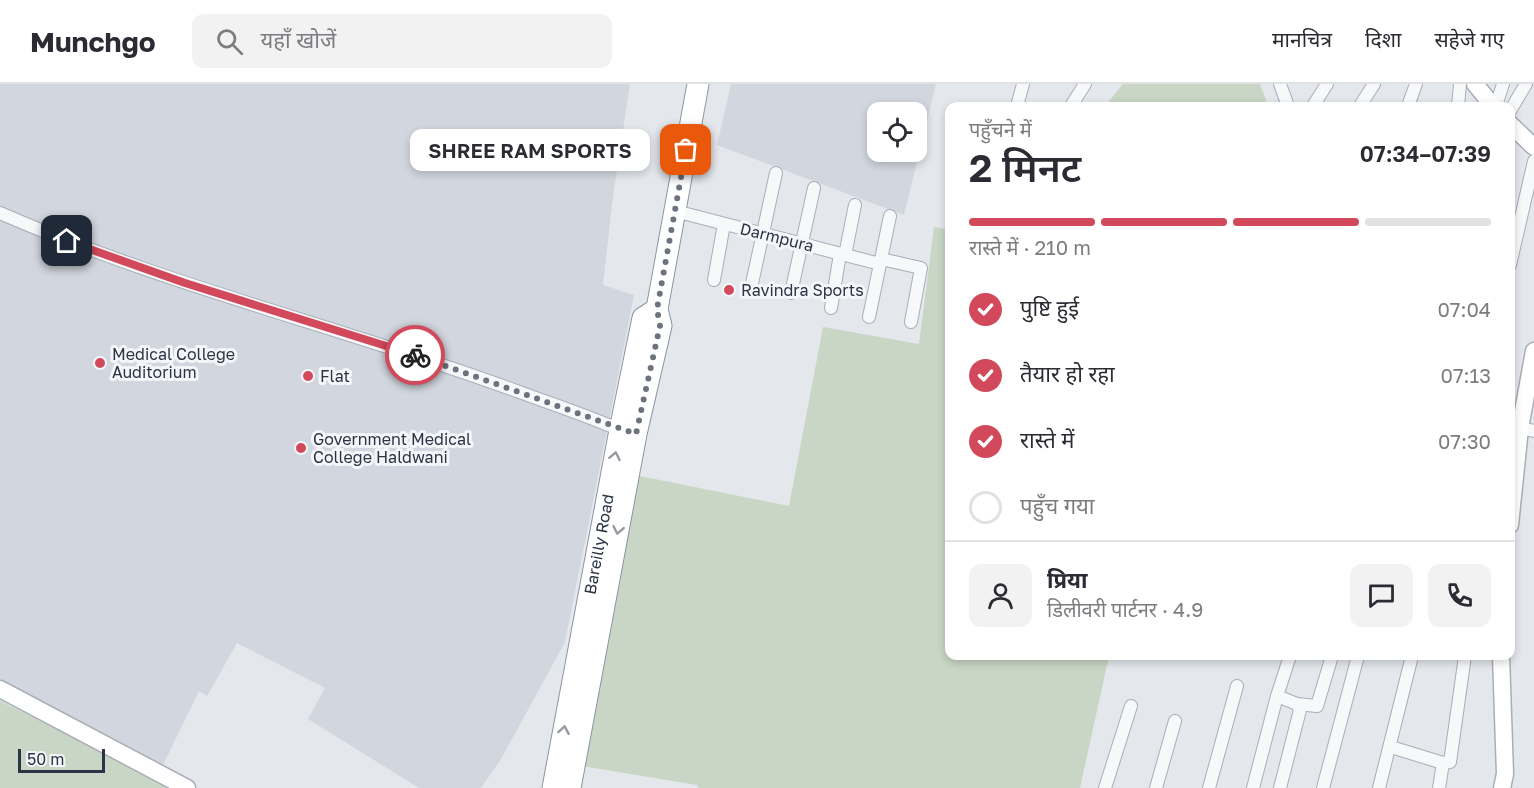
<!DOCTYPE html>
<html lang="hi">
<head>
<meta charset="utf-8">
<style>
  :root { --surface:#fff; --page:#f2f2f3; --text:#2b2b33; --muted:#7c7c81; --line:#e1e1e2; --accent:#d1495b }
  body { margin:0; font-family:"Golos Text","Noto Sans Devanagari",sans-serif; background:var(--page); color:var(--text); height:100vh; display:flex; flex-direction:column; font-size:22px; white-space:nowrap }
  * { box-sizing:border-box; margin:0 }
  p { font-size:20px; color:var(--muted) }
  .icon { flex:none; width:33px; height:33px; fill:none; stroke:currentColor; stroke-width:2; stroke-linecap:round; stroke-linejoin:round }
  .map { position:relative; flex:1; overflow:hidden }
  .drawer { position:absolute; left:945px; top:18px; width:570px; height:558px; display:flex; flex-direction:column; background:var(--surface); border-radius:12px; box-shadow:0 3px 9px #0003 }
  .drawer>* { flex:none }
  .controls { position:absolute; left:867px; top:18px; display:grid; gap:12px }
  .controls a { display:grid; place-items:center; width:60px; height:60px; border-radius:12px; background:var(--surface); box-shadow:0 3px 9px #0003; font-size:30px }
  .scale { position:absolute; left:18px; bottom:15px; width:87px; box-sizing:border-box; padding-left:6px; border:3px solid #2b3445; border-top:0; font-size:16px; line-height:21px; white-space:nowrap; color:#2b3445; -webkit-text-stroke:4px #f4f6f9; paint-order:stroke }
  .pin { position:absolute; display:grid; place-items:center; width:51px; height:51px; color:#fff; margin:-26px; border-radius:12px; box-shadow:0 3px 9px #0006 }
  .courier { position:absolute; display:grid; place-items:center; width:60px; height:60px; margin:-30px; border:4px solid #d1495b; border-radius:50%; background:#fff; color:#222; box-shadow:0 2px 8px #0007 }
  .bubble { position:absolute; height:42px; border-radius:12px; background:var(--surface); box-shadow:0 3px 9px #0003; font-size:20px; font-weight:600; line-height:42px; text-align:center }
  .head em { font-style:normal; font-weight:600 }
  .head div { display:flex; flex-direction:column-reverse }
  .head { display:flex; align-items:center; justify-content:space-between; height:102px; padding:0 24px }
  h1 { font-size:39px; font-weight:600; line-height:45px }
  .bar { display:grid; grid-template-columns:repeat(4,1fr); gap:9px 6px; align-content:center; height:72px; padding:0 24px }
  .bar i { height:8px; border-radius:4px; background:var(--line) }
  .bar .on { background:var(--accent) }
  .bar p { grid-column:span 4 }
  .line { display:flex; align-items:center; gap:15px; padding:0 24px; border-top:2px solid var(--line) }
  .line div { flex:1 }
  .round { display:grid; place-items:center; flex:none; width:63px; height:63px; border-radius:12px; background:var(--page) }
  ol { padding:0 24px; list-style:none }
  li { display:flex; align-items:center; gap:18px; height:66px }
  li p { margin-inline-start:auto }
  li .icon { padding:6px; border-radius:50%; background:var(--accent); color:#fff; stroke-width:4 }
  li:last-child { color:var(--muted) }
  li i { width:33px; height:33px; border:3px solid var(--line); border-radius:50% }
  header { display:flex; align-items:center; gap:36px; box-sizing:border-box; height:84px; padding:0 30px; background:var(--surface); border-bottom:2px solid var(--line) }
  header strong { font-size:28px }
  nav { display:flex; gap:33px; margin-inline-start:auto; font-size:21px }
  .search { width:420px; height:54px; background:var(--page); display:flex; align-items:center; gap:15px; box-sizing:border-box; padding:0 21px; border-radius:12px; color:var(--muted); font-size:22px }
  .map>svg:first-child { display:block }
</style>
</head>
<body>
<header>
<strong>Munchgo</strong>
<div class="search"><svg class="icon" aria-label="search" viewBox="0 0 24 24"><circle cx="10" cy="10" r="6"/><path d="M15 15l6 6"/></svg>यहाँ खोजें</div>
<nav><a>मानचित्र</a><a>दिशा</a><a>सहेजे गए</a></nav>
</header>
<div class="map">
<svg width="1534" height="704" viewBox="0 0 1534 704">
  <rect width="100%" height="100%" fill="#e4e7ec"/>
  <!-- built -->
  <g fill="#d2d6de" fill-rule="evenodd">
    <path d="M0 0H630L613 112 603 201 634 211 565 558 501 675 481 704H419L308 635 325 604 237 559 207 612 199 607 162 683 0 597Z"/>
    <path d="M731 0H936L904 131 717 61ZM878 28H916V68H878Z"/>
  </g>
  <!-- green -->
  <g fill="#c9d6c5">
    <path d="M1123 0H1260L1268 22H1105Z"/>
    <path d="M934 143 949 146 950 572H1109L1080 704H699L697 701 582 682 635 391 789 422 823 243 919 260Z"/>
    <path d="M0 617 175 704H0Z"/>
  </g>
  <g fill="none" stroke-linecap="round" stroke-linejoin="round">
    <defs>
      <g id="street">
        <path d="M1280 0 1288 22"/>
        <path d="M1017 22 1023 0"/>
        <path d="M1071 22 1085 0"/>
        <path d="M1313 22 1327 0"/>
        <path d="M1360 22 1374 0"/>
        <path d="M1408 22 1416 0"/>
        <path d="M1458 22 1460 0"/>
        <path d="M1496 22 1503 0"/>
        <path d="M1510 27 1526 0"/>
        <path d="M675 127 880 180"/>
        <path d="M0 129C169 203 350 245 522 309 555 321 588 332 620 346"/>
        <path d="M845 171 855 121"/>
        <path d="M881 175 921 184 911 238"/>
        <path d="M1510 181 1534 77"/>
        <path d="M714 196 724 140"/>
        <path d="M751 204 776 89"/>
        <path d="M791 209 814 104"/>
        <path d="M831 224 840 170"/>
        <path d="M869 233 890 132"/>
        <path d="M1510 342 1534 347"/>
        <path d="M1297 620 1317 622 1332 572"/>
        <path d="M1391 663 1443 679 1450 678 1465 572"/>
        <path d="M1105 704 1131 622"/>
        <path d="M1156 704 1175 637"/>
        <path d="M1209 704 1237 602"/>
        <path d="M1253 704 1277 612"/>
        <path d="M1280 704 1300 626 1297 620 1277 612 1290 572"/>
        <path d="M1323 704 1358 572"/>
        <path d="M1379 704 1412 572"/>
        <path d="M1439 704 1443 679"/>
      </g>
      <g id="secondary">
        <path d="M1475 0 1493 22"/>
        <path d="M1510 40 1534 63"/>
        <path d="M1510 441 1520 344 1534 267"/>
        <path d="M1501 572 1505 690 1502 704"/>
        <path d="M0 605 187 704"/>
      </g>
      <g id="highway">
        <path id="s1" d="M553 704 620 346 643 234 657 225"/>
        <path d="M570 704 636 350 661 242 657 225 698 0"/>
      </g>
    </defs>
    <!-- street casing -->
    <use href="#street" stroke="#a9aeb7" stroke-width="14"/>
    <!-- secondary casing -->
    <use href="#secondary" stroke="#a9aeb7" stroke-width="19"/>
    <!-- highway casing -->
    <use href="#highway" stroke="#8b94a3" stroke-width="23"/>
    <!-- street -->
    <use href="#street" stroke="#f7f8fa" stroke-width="12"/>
    <!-- secondary -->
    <use href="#secondary" stroke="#fff" stroke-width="16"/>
    <!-- highway -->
    <use href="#highway" stroke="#fff" stroke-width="21"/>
  </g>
  <!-- one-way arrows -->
  <defs><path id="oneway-chevron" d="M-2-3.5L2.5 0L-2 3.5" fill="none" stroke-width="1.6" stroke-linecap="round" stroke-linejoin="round" transform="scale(1.5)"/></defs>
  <g stroke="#959aa2">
    <use href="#oneway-chevron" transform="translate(615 372) rotate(-79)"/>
    <use href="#oneway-chevron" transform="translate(618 446) rotate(101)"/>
    <use href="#oneway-chevron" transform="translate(564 646) rotate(-80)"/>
  </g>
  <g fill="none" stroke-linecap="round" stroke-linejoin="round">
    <!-- done -->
    <path stroke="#6c737f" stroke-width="6" stroke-dasharray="0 10.8" d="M415 271 636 350 660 242 657 225 686 66"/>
    <!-- route -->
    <path stroke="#d1495b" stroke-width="8" d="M67 157 185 199 415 271"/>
  </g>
  <!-- markers -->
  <g fill="#d1495b" stroke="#f4f6f9" stroke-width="2">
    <circle cx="729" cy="206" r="6"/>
    <circle cx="100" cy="279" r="6"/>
    <circle cx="308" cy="292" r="6"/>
    <circle cx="301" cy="364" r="6"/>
  </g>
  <g text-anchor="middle" stroke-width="6" stroke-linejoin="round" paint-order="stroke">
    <!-- street labels -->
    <g font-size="16" fill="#2b3445" stroke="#f4f6f9">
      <text transform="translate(777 153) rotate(14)" y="6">Darmpura</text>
      <text dy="6" stroke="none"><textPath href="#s1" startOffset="248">Bareilly Road</textPath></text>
    </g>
    <!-- poi labels -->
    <g font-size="16" fill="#2b3445" stroke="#f4f6f9" text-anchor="start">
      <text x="741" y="212">Ravindra Sports</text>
      <text x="112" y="276">Medical College<tspan x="112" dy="18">Auditorium</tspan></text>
      <text x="320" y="298">Flat</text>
      <text x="313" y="361">Government Medical<tspan x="313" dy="18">College Haldwani</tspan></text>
    </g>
  </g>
</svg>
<div class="controls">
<a><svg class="icon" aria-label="locate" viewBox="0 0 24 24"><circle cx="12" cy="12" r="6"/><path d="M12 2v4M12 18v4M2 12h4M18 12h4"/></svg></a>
</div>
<div class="scale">50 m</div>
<div class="pin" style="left:686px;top:66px;background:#ea580c"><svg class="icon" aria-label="bag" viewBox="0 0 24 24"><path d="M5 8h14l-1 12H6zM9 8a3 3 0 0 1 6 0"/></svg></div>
<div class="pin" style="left:67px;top:157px;background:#1f2937"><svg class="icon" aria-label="home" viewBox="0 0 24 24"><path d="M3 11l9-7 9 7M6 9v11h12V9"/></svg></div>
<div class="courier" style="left:415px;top:271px"><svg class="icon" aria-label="bike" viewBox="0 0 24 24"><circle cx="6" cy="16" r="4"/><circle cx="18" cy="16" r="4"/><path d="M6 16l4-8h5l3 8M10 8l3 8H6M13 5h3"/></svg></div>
<div class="bubble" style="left:410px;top:45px;width:240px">SHREE RAM SPORTS</div>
<section class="drawer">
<div class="head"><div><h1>2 मिनट</h1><p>पहुँचने में</p></div><em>07:34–07:39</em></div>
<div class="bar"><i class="on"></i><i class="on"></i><i class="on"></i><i></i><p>रास्ते में · 210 m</p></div>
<ol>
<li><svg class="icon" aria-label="check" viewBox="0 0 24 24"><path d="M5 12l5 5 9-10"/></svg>पुष्टि हुई<p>07:04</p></li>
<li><svg class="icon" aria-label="check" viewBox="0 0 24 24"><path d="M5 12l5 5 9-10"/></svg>तैयार हो रहा<p>07:13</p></li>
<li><svg class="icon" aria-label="check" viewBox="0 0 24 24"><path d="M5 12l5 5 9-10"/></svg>रास्ते में<p>07:30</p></li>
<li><i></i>पहुँच गया</li>
</ol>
<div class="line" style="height:108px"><a class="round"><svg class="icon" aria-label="person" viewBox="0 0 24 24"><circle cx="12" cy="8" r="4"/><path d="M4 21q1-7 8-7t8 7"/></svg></a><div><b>प्रिया</b><p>डिलीवरी पार्टनर · 4.9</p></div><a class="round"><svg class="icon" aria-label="chat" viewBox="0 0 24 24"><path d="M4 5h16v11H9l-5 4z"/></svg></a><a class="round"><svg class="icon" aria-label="phone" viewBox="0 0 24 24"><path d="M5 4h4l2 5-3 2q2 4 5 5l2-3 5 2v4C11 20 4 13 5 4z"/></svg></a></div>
</section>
</div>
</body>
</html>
